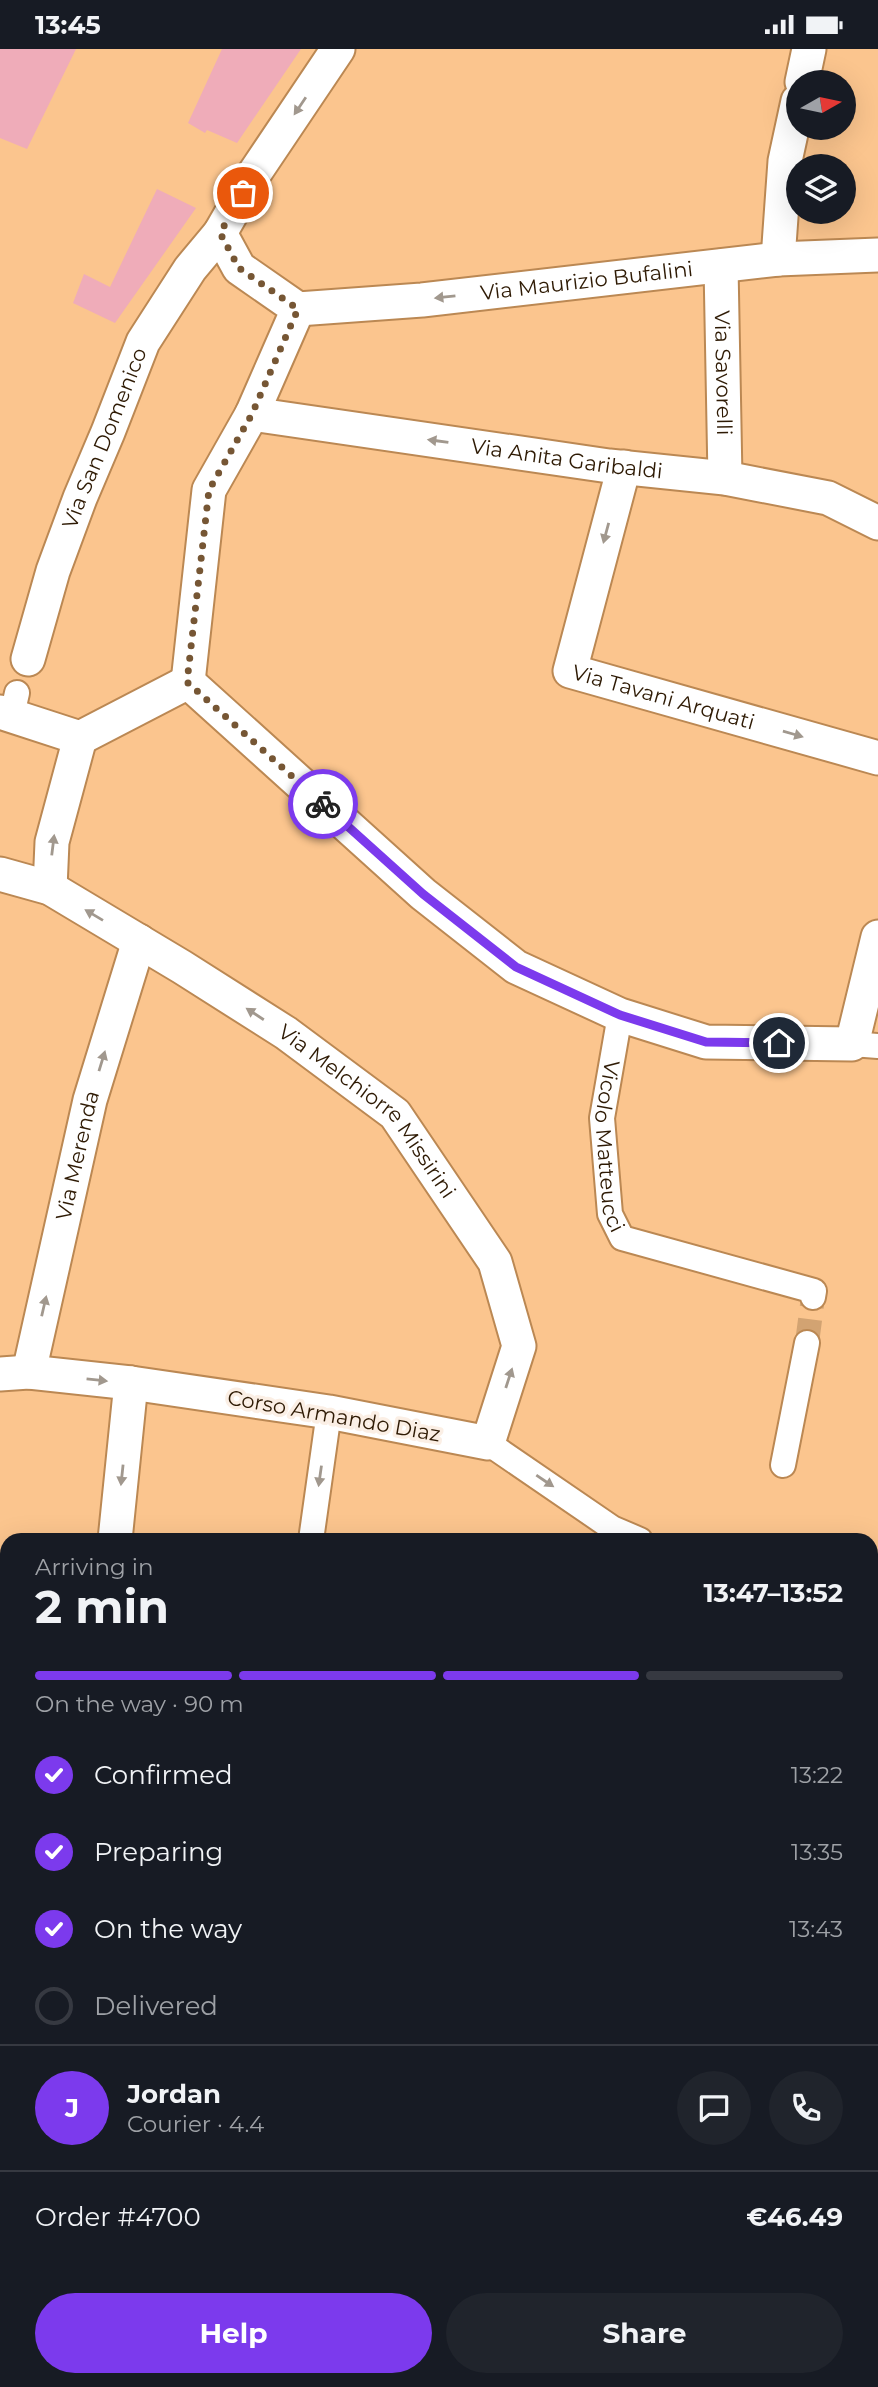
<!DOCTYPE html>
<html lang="en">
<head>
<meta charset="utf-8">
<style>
  :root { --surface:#171b24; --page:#20242c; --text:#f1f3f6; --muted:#9ea1a6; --line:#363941; --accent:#7c3aed }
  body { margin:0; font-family:Montserrat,sans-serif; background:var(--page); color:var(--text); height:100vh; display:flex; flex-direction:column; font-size:26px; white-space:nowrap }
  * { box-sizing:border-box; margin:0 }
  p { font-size:23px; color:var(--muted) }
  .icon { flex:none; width:38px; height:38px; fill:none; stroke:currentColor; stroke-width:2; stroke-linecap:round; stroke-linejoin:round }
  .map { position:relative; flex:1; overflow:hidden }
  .details { position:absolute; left:0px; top:1484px; width:878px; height:854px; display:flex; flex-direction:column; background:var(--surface); border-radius:21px 21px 0 0; box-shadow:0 7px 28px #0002 }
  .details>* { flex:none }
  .needle { width:46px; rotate:81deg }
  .tools { position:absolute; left:786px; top:21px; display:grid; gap:14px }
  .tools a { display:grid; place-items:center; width:70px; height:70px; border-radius:50%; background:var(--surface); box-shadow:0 7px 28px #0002; font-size:35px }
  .pin { position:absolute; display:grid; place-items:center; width:60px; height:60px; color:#fff; margin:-30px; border:4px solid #fff; border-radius:50%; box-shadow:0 2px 7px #0007 }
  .courier { position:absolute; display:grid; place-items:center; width:70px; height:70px; margin:-35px; border:5px solid #7c3aed; border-radius:50%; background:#fff; color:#222; box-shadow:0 2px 9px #0007 }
  .headline em { font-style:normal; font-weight:700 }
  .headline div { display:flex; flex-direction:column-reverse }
  .headline { display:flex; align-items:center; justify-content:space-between; height:119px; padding:0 35px }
  h1 { font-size:46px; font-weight:700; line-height:52px }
  .bar { display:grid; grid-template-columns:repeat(4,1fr); gap:10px 7px; align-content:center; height:84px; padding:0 35px }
  .bar i { height:9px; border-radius:5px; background:var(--line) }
  .bar .active { background:var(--accent) }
  .bar p { grid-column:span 4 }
  .line { display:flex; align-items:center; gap:18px; padding:0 35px; border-top:2px solid var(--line) }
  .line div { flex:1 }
  .round { display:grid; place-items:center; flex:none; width:74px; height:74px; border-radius:37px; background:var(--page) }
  ol { padding:0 35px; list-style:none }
  li { display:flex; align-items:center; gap:21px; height:77px }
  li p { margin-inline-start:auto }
  li .icon { padding:7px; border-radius:50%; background:var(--accent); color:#fff; stroke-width:4 }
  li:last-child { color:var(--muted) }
  li i { width:38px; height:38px; border:4px solid var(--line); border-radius:50% }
  .primary-button { display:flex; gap:14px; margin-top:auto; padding:14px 35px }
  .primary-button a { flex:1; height:80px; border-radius:42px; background:var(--accent); color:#fff; font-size:28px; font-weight:700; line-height:80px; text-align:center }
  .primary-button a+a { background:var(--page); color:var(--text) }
  .status { display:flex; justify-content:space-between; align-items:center; height:49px; padding:0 35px; background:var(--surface); direction:ltr }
  .status svg { height:19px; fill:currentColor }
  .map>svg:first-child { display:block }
</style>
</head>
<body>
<div class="status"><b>13:45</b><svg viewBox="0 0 49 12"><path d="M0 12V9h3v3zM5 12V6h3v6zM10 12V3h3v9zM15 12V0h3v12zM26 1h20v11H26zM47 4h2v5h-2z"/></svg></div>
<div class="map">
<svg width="878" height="2338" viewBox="0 0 878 2338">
  <rect width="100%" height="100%" fill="#fbc58e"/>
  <!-- green -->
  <g fill="#efacb9">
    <path d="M0 0H76L27 100 0 89Z"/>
    <path d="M222 0H301L237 94 207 81 205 84 188 74Z"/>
    <path d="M157 140 196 159 115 274 73 254 84 225 110 238Z"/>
  </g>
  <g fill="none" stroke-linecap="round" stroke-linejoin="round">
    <!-- pedestrian-tunnel -->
    <path stroke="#d2a372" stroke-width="24" stroke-dasharray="24 12" stroke-linecap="butt" d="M807 1294 813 1248"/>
    <defs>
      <g id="pedestrian">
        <path d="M12 666 17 644"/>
        <path id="s1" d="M620 966 602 1069 610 1165 622 1189 814 1242 813 1248"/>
        <path d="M852 995 878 997"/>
        <path d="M488 1394 612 1479 640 1491"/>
        <path d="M783 1416 807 1294"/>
        <path d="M311 1491 329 1363"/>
        <path d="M872 1532 878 1533"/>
        <path d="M872 1836 878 1820"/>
      </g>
      <g id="minor">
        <path d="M802 33 809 0"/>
        <path d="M778 210 785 112 798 52"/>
        <path id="s2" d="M721 217 725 429"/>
        <path id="s3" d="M298 260 422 251 778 210 878 206"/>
        <path id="s4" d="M252 365 609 417 725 429 828 449 878 474"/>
        <path id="s5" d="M624 418 570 622 878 709"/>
        <path id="s6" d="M28 610 53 522 80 449 108 383 143 293 190 220 220 184 254 125 338 0"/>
        <path d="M188 633 209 441 252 365 298 260 239 219 220 184"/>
        <path d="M0 663 80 689 188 633 423 845 516 918 620 966 706 993 852 995 878 888"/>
        <path id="s7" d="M0 825 50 839 182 918 286 984 395 1065 495 1213 519 1297 488 1394 329 1363 131 1334 29 1323 0 1325"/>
        <path d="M50 839 52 793 80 689"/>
        <path id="s8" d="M29 1323 90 1051 139 892"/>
        <path d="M115 1491 131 1334"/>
        <path d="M872 2096 878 2100"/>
        <path d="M0 2109 7 2110"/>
        <path d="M0 2257 7 2234"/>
        <path d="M379 2331 392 2338"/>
        <path d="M644 2338 646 2331"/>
      </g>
    </defs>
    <!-- pedestrian casing -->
    <use href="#pedestrian" stroke="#bb8853" stroke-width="28"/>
    <!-- minor casing -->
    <use href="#minor" stroke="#bb8853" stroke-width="37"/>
    <!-- pedestrian -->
    <use href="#pedestrian" stroke="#fff" stroke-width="24"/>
    <!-- minor -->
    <use href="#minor" stroke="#fff" stroke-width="33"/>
  </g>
  <!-- one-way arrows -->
  <defs><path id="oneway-solid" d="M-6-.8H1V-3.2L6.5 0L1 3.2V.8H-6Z" transform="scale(1.75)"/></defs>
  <g fill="#a1988e">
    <use href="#oneway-solid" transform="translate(300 57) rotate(124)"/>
    <use href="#oneway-solid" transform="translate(445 248) rotate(174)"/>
    <use href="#oneway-solid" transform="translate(438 392) rotate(-172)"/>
    <use href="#oneway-solid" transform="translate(606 484) rotate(105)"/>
    <use href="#oneway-solid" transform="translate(793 685) rotate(16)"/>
    <use href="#oneway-solid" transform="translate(53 796) rotate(-83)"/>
    <use href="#oneway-solid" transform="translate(94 866) rotate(-149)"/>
    <use href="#oneway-solid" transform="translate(255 965) rotate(-147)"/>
    <use href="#oneway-solid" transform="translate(102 1012) rotate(-73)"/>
    <use href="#oneway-solid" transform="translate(44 1257) rotate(-77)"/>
    <use href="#oneway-solid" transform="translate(509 1329) rotate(-72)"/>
    <use href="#oneway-solid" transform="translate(97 1331) rotate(6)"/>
    <use href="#oneway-solid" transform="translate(122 1426) rotate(96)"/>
    <use href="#oneway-solid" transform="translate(320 1427) rotate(98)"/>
    <use href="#oneway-solid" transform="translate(545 1432) rotate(34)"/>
  </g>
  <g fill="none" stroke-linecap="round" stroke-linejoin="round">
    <!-- done -->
    <path stroke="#765634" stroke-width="7" stroke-dasharray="0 12.6" d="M243 144 220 184 239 219 298 260 252 365 209 441 187 633 323 755"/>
    <!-- route -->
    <path stroke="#7c3aed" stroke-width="9" d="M323 755 423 845 516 918 620 966 706 993 779 994"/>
  </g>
  <g text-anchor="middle" stroke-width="7" stroke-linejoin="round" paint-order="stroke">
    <!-- street labels -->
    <g font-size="21" fill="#2e1a04" stroke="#fbefe5">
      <text dy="7" stroke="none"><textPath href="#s3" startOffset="290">Via Maurizio Bufalini</textPath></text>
      <text dy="7" stroke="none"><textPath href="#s2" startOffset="107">Via Savorelli</textPath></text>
      <text dy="7" stroke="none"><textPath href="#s6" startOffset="234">Via San Domenico</textPath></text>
      <text dy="7" stroke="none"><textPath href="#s4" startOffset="318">Via Anita Garibaldi</textPath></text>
      <text dy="7" stroke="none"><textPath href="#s5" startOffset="308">Via Tavani Arquati</textPath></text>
      <text dy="7" stroke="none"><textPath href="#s7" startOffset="443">Via Melchiorre Missirini</textPath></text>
      <text dy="7" stroke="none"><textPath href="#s1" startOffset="133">Vicolo Matteucci</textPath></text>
      <text dy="7" stroke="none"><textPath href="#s8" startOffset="222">Via Merenda</textPath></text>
      <text transform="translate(334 1367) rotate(10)" y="7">Corso Armando Diaz</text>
    </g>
  </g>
</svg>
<div class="tools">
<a><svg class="needle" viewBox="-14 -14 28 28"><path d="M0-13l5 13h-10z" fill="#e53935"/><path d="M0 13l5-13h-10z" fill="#9ea1a6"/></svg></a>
<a><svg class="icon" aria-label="layers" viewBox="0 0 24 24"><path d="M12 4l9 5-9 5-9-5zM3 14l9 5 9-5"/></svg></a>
</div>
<div class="pin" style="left:243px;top:144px;background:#ea580c"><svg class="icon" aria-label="bag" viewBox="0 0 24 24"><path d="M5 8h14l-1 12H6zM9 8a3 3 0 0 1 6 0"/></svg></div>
<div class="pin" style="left:779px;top:994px;background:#1f2937"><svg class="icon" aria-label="home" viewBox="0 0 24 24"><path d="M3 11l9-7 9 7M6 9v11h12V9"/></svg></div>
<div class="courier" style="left:323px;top:755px"><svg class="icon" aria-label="bike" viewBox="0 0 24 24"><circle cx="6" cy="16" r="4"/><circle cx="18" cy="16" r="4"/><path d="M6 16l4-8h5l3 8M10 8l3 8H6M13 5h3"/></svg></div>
<section class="details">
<div class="headline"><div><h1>2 min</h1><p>Arriving in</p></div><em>13:47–13:52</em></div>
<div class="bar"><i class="active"></i><i class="active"></i><i class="active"></i><i></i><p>On the way · 90 m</p></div>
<ol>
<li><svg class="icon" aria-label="check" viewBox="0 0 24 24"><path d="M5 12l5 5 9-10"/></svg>Confirmed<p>13:22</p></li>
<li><svg class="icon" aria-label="check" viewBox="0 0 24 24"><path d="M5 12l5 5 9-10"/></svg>Preparing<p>13:35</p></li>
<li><svg class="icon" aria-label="check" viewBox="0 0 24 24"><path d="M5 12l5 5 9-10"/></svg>On the way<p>13:43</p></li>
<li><i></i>Delivered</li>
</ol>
<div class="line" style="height:126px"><b class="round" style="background:var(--accent);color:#fff">J</b><div><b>Jordan</b><p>Courier · 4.4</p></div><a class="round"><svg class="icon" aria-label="chat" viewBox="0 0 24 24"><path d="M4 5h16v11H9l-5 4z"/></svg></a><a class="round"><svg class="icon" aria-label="phone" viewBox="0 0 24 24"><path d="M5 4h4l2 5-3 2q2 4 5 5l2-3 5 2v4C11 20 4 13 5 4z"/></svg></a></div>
<div class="line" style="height:91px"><div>Order #4700</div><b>€46.49</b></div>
<div class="primary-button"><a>Help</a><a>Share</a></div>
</section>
</div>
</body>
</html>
